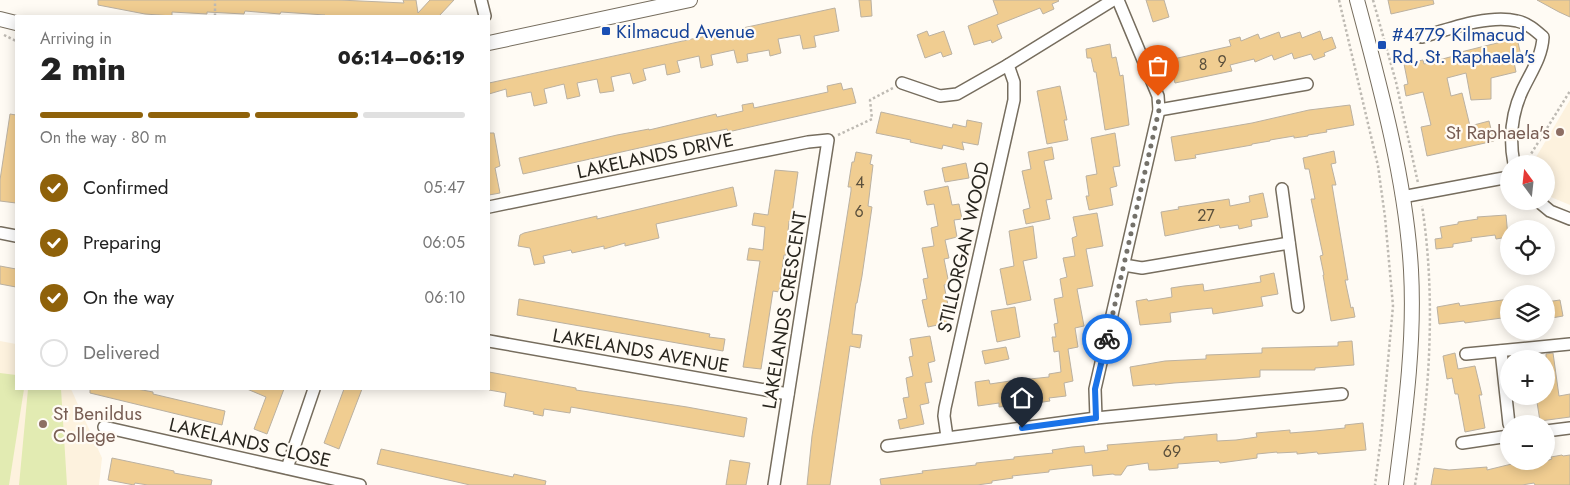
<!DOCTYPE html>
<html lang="en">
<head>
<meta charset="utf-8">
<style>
  :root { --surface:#fff; --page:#f6f6f6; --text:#222; --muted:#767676; --line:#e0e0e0; --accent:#8f620a }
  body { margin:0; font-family:Jost,sans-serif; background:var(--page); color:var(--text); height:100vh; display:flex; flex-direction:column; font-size:19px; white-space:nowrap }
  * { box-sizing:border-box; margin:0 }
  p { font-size:16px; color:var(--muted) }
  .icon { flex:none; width:28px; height:28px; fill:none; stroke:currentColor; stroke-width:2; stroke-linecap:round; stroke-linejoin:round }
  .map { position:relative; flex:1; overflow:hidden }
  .sheet { position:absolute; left:15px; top:15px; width:475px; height:375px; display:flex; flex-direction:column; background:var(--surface); border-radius:0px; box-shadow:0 2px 12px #0003 }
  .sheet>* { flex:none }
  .needle { width:32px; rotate:345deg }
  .controls { position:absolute; left:1500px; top:155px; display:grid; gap:10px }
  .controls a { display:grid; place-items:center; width:55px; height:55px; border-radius:50%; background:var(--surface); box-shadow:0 2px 12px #0003; font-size:25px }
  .pin { position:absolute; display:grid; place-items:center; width:42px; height:42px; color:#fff; margin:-51px -21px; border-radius:50% 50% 50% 0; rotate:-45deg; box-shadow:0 0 5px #0007 }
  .pin .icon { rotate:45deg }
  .courier { position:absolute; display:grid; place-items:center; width:50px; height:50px; margin:-25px; border:4px solid #1a73e8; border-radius:50%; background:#fff; color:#222; box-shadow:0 1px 6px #0007 }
  .overview em { font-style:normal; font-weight:800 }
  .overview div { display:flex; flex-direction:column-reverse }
  .overview { display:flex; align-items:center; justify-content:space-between; height:85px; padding:0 25px }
  h1 { font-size:32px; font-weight:800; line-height:38px }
  .bar { display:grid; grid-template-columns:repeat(4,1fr); gap:8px 5px; align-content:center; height:60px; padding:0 25px }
  .bar i { height:6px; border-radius:4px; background:var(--line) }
  .bar .current { background:var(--accent) }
  .bar p { grid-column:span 4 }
  ol { padding:0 25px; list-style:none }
  li { display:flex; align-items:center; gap:15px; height:55px }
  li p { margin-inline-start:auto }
  li .icon { padding:5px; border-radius:50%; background:var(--accent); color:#fff; stroke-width:4 }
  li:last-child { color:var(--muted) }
  li i { width:28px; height:28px; border:2px solid var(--line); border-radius:50% }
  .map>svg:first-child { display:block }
</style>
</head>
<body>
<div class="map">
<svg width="1570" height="485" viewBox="0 0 1570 485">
  <rect width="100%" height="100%" fill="#fffbf4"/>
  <!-- built -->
  <g fill="#fdf2de">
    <path d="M1570 100V205L1546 195V164H1532Z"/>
    <path d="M0 341 16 344V389H71L102 458 99 485H0Z"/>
  </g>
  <!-- green -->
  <g fill="#e2ebb2">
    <path d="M0 373 16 375V389H24L9 485H0Z"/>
    <path d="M28 389H61L67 485H19Z"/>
  </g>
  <!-- building -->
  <g fill="#f0cd91" stroke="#bbb1a1">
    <path d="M98 0H339L404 3 403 0H416L418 13 430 0H454L439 16H325V15L281 12 280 14 245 11 244 14 207 12V14L172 12V16L145 14 98 5Z"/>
    <path d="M859 0H871L872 16 861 17Z"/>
    <path d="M993 0H1058L1059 1 1052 4 1054 9 1043 14 1040 8 997 25 1002 38 992 43 991 40 974 45 968 26 998 14Z"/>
    <path d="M1146 0H1164L1169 17 1153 22Z"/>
    <path d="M1388 0H1433L1434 4 1391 14Z"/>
    <path d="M1537 0H1570V17L1559 12Z"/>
    <path d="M835 8 839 31 814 36 816 47 803 49 800 35 778 39 781 53 770 56 769 50 747 54 748 61 737 63 734 50 711 55 713 65 701 68 699 56 677 61 680 72 667 75 665 64 643 69 646 80 633 84 630 73 611 77 614 91 600 93 597 79 577 83 580 96 567 99 564 84 544 89 547 103 534 106 531 92 507 97 506 89 489 94V83Z"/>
    <path d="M927 31 929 36 944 31 952 54 943 57 941 52 925 58 917 35Z"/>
    <path d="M1320 31 1323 40 1332 37 1336 48 1324 53 1325 56 1314 60 1311 54 1294 59 1292 53 1274 60 1272 55 1255 62 1254 59 1230 65 1232 71 1175 83 1169 60 1231 46 1229 40 1240 37 1241 41 1258 34 1260 39 1279 32 1281 38 1300 32 1302 38Z"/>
    <path d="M1517 38 1522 60 1514 62 1516 72 1491 78V99L1471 100 1466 73 1447 78 1451 96 1462 93 1470 126 1489 121 1494 141 1427 156 1421 127 1431 125 1423 92 1406 96 1404 85 1408 84 1404 64 1423 60 1424 64 1461 54V52Z"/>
    <path d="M1110 44 1112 58 1116 57 1120 76 1123 75 1129 125 1105 130 1096 72H1094L1091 58H1087L1086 49Z"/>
    <path d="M841 83 843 90 852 88 856 103 728 132 727 129 693 136 523 174 519 158 617 135 649 129V130L716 114 717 117 743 111 742 105 753 103 754 108 828 92 827 86Z"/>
    <path d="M1060 86 1067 120H1064L1068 140 1047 144 1037 91Z"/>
    <path d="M1350 105 1354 125 1326 130 1327 132 1308 135V136L1294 138V136L1270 140V141L1252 144V145L1195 155 1196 158 1175 161 1171 137 1252 123 1309 110Z"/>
    <path d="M881 112 952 128 953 124 966 127 967 120 982 123 978 145 962 142 964 150 943 145 942 149 910 142 911 140 876 133Z"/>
    <path d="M10 114 16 115V203L0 201V180Z"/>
    <path d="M489 133H494L500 166 495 168 500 193 489 195Z"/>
    <path d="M1115 133 1120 166 1113 167 1117 186 1110 188 1113 205 1089 210 1086 196H1089L1086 176 1097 174 1091 138Z"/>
    <path d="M1052 147 1054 159 1044 161 1052 199 1046 200 1050 219 1026 224 1023 210 1030 208 1022 171 1031 169 1028 152Z"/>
    <path d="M1334 151 1336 163 1331 164 1336 185H1332L1348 280H1345L1351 308 1353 307 1355 317 1331 321 1323 275H1324L1320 256 1323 255 1311 199H1315L1309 169H1305L1303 158Z"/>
    <path d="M856 152 872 155 870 164 873 165 868 206 872 207 862 276 857 303H856L852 334 862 335 860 348 850 346 830 485H807L812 436 851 191V187H848L852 162H854Z"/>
    <path d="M966 163 969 178 945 182 942 168Z"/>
    <path d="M775 170 798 172 791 222 789 221 786 255H784L779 292 773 291 761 369 743 367 760 261 747 260 749 248 763 250 765 227 752 225 754 213 768 215Z"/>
    <path d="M948 186 952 205 959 204 962 219 954 220 957 237 945 240 949 258 944 259 949 284 944 285 948 305 944 306 947 323 928 327 922 300 927 299 923 279 928 278 922 248 934 246 931 228 938 226 934 204 927 205 924 191Z"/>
    <path d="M733 187 737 206 656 224 659 238 625 246V243L604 249V246L572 253 571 250 543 256 545 263 534 265 530 248 518 246 520 235 524 233 597 216V219Z"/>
    <path d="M1263 193 1268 217 1251 220 1252 226 1239 229 1238 225 1220 228 1219 225 1165 236 1161 212 1179 209 1178 207 1229 199 1230 206 1250 202 1249 196Z"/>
    <path d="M1097 213 1103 246 1086 249 1093 286 1077 289 1084 326 1075 328 1078 347 1068 349 1073 381 1064 383 1066 396 1049 398 1050 401 1036 403 999 407V403L978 406 975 382 989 380 990 384 1010 381 1049 377V374L1061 372 1059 351 1054 352 1052 337H1056L1054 324 1058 323 1054 299 1063 297 1060 279 1067 277 1063 258 1075 256 1072 238 1077 236 1073 217Z"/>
    <path d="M1506 215 1508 237 1496 239 1495 235 1471 238 1472 241 1453 244V247L1436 249 1435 239 1442 238 1440 227 1458 224V222L1478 219 1477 217Z"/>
    <path d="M1033 226 1037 258 1023 261 1031 300 1007 305 1000 269 1014 266 1009 231Z"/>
    <path d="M0 266 16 269V287L0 284Z"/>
    <path d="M1274 273 1278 294 1261 297 1263 306 1213 314 1212 308 1192 310 1170 313 1171 322 1140 325 1136 301 1147 299 1148 301 1172 297 1171 288 1184 286 1203 284 1204 291 1261 282 1260 276Z"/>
    <path d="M519 299 710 334 709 337 725 339 723 351 517 315Z"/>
    <path d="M1509 299V317L1465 323 1464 321 1439 324 1437 307 1459 303 1460 306Z"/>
    <path d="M1560 300 1563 316 1546 319V302Z"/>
    <path d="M1015 307 1020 337 997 342 991 311Z"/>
    <path d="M930 336 935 361 928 363 932 382 925 383 929 403 920 405 924 424 900 429 898 420 907 418 903 398 909 397 906 378 913 376 909 357 913 356 910 339Z"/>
    <path d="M1352 341 1354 365 1315 368V370H1260V377L1174 383 1155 385V384L1133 386 1130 367 1165 361 1206 359V355L1262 353V348L1338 346V342Z"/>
    <path d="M1006 347 1009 359 985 364 982 351Z"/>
    <path d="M1455 353 1458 369 1475 366 1482 395H1479L1485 428 1465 432 1458 394H1455L1452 378 1447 379 1443 356Z"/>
    <path d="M1553 353 1559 396 1570 394V417L1540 421 1536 396H1546V354Z"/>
    <path d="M489 372 576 388V390L687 407 747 418 744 437 571 407 570 413 544 409 543 416 533 414 534 412 504 406 506 393 489 390Z"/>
    <path d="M90 389H137L153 392V394L225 411 222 425 90 393Z"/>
    <path d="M247 389H284L267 434 254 429 266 397Z"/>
    <path d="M344 389H362L339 449 324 443Z"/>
    <path d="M1363 423 1366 450 1318 454 1317 452 1297 454V452L1277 453V452L1257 454V458L1220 463 1219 461 1178 464V468L1156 470H1149L1148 463 1127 466 1121 475H1115L1113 474 1093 476 1092 465 1049 470V472L1012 476 1013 478 992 481V483L977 485H881L880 479 923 473 922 471 976 465V463L1014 459V457L1053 453 1052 450 1072 447 1084 446 1085 453 1108 450 1107 445 1184 439V437L1217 434V441L1236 440 1257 437 1256 433 1290 430V433L1315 431 1345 428V425Z"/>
    <path d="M381 449 513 477 514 474 546 481 545 485H470L457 482 377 464Z"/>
    <path d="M1562 455 1563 456 1570 455V485H1535L1534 483 1522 485H1431L1434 468 1449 470 1487 467V470L1524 461 1525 465 1546 461 1552 459 1551 457Z"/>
    <path d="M112 458 174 471V473L212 480 211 485H148L135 483 134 485 108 480Z"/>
    <path d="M730 460 750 463 746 485H726Z"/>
  </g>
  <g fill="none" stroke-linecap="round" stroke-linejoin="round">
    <defs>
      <g id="minor">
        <path d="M481 0 485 16"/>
        <path d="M1422 37C1449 29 1489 14 1517 21 1527 23 1535 30 1543 37 1542 57 1531 72 1522 91 1511 115 1509 138 1514 164"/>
        <path d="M1008 65 1113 0"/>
        <path d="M902 83 940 96 957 94 1008 65 1014 82V100L945 408 944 416 947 437"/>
        <path d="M1159 110 1307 84"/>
        <path d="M1282 189 1298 307"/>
        <path d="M1402 197 1509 177"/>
        <path d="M1538 201 1550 211 1570 219"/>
        <path d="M489 207 714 161 808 142 828 140 774 485"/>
        <path d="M0 233 16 236"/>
        <path d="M1124 265 1142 268 1289 243"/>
        <path d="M489 341 788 394"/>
        <path d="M1501 351 1509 424"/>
        <path d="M1466 354 1570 344"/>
        <path d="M1096 418 1095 389 1159 110 1158 96 1118 0"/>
        <path d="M104 427 360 485"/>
        <path d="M1546 431 1570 428"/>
        <path d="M1462 443 1509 436"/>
        <path d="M887 446 1096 418 1342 394"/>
        <path d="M287 468 314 389"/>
      </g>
      <g id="tertiary">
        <path d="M1357 0C1380 86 1406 181 1411 270 1415 342 1405 414 1396 485"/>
        <path d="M0 19 16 23"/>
        <path d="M489 43 690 0"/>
      </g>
    </defs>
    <!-- minor casing -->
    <use href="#minor" stroke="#766d5e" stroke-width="14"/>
    <!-- tertiary casing -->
    <use href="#tertiary" stroke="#766d5e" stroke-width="16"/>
    <!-- path -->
    <g stroke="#bebab3" stroke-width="2.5" stroke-dasharray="2.5 2.5" stroke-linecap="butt">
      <path d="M1339 0 1378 166 1385 217 1393 306 1381 438 1375 485"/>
      <path d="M1373 0 1396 82 1418 183"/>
      <path d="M215 16V0"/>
      <path d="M4 35 16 41"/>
      <path d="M838 135 872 119 870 100 893 88"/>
      <path d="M1526 162 1570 91"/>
      <path d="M1415 485C1430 395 1436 296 1422 206"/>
    </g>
    <!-- minor -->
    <use href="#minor" stroke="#fff" stroke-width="11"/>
    <!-- tertiary -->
    <use href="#tertiary" stroke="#fff" stroke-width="14"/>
  </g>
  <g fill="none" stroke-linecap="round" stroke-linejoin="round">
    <!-- done -->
    <path stroke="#74716a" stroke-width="5" stroke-dasharray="0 9" d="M1107 339 1159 110 1158 96"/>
    <!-- route -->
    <path stroke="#1a73e8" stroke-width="6" d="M1022 428 1096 418 1095 389 1107 339"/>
  </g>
  <!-- markers -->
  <g fill="#1a4fb4" stroke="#fffbf4" stroke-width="2">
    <rect x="601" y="26" width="10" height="10" rx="2.5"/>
    <rect x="1377" y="40" width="10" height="10" rx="2.5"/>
  </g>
  <g fill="#8d6e63" stroke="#fffbf4" stroke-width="2">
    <circle cx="1560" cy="132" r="5"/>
    <circle cx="43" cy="424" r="5"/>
  </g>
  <g text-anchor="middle" stroke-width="4.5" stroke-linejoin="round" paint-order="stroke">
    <!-- number labels -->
    <g font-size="16" fill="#5b503c">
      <text x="1222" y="67">9</text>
      <text x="1203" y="70">8</text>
      <text x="860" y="188">4</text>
      <text x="859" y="217">6</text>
      <text x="1206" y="221">27</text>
      <text x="1172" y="457">69</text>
    </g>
    <!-- transit labels -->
    <g font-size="19" fill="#164399" stroke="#fffbf4" text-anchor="start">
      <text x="616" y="38">Kilmacud Avenue</text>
      <text x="1392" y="41">#4779 Kilmacud<tspan x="1392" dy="22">Rd, St. Raphaela's</tspan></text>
    </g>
    <!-- education labels -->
    <g font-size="19" fill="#785e54" stroke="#fffbf4" text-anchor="end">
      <text x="1550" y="139">St Raphaela's</text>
      <text x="53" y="420" text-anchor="start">St Benildus<tspan x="53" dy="22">College</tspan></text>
    </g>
    <!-- street labels -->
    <g font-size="19" fill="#29261f" stroke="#fffbf4">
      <text transform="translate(655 155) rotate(-12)" y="7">LAKELANDS DRIVE</text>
      <text transform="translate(963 247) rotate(-77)" y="7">STILLORGAN WOOD</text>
      <text transform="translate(784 310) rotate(-81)" y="7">LAKELANDS CRESCENT</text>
      <text transform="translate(641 350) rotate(10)" y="7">LAKELANDS AVENUE</text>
      <text transform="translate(250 442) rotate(13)" y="7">LAKELANDS CLOSE</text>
    </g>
  </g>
</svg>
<div class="controls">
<a><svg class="needle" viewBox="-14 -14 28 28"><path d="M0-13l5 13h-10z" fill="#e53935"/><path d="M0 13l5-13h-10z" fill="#767676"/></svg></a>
<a><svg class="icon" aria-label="locate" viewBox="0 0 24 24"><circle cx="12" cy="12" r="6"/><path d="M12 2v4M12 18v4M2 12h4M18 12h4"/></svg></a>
<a><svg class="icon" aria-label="layers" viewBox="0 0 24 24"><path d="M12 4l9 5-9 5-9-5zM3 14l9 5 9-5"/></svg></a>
<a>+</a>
<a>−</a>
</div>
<div class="pin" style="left:1158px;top:96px;background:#ea580c"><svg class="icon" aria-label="bag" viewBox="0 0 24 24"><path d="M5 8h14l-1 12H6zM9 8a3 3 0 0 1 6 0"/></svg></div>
<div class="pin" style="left:1022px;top:428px;background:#1f2937"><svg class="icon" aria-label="home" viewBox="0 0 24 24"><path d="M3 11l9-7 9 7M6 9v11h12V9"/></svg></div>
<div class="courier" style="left:1107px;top:339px"><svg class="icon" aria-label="bike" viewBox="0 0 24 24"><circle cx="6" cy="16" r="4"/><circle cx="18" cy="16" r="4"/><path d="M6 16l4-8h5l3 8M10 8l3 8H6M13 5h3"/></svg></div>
<section class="sheet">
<div class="overview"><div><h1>2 min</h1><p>Arriving in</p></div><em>06:14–06:19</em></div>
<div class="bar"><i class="current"></i><i class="current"></i><i class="current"></i><i></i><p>On the way · 80 m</p></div>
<ol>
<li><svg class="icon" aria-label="check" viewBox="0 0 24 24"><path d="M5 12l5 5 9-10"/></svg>Confirmed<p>05:47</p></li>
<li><svg class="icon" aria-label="check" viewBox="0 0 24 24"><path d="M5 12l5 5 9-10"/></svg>Preparing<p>06:05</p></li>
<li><svg class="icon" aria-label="check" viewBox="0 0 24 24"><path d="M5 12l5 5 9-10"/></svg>On the way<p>06:10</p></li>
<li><i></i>Delivered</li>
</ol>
</section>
</div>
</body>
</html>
